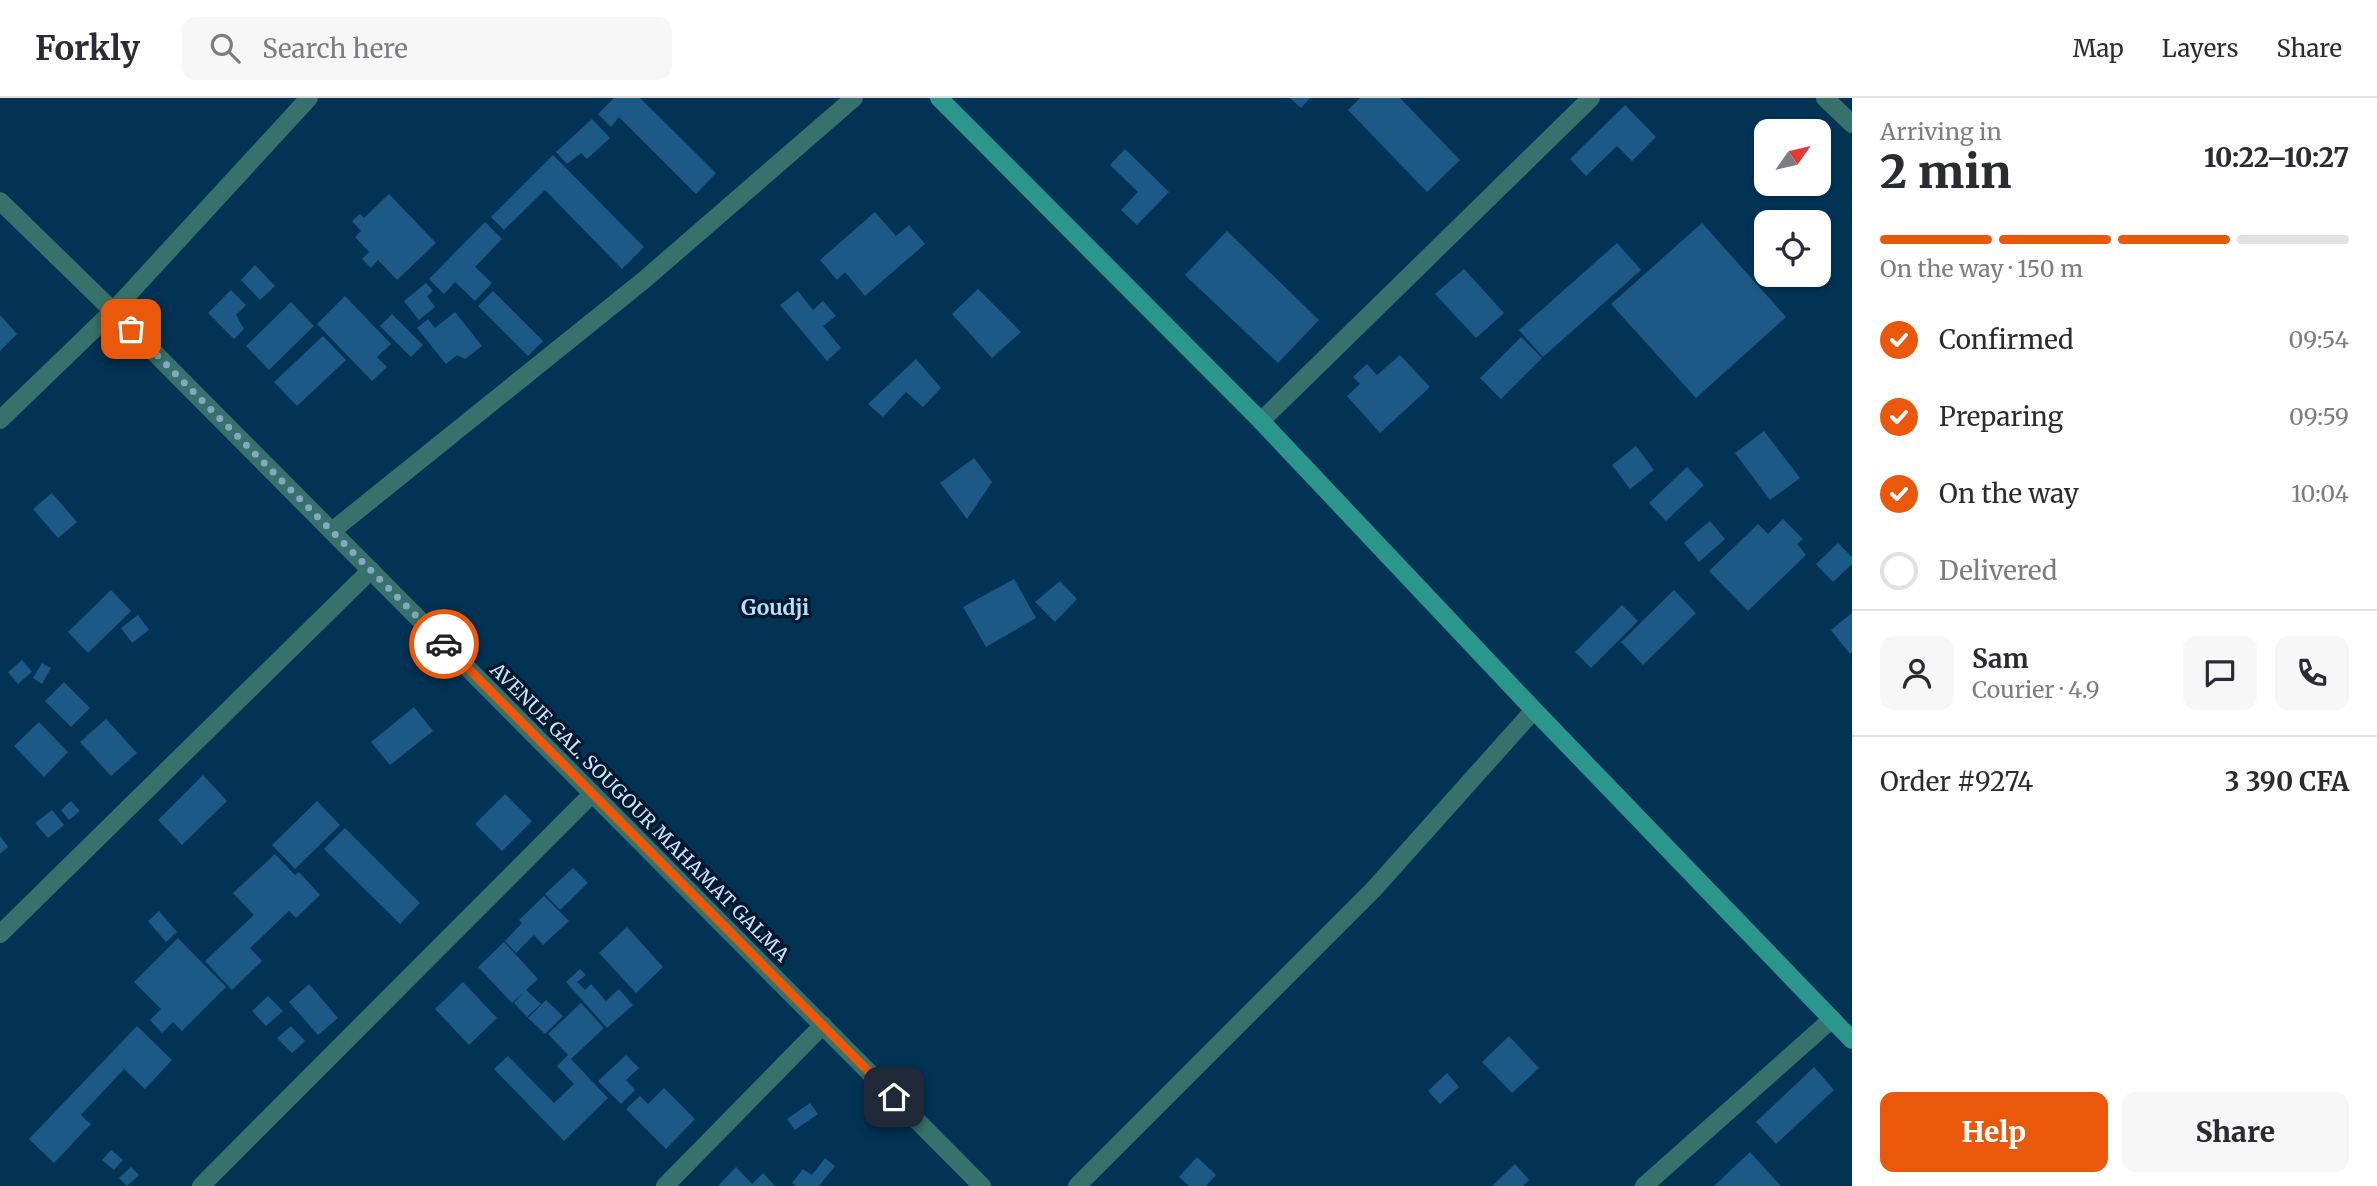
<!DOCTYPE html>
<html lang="en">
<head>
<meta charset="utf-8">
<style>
  :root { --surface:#fff; --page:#f7f7f7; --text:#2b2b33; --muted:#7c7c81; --line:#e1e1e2; --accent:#ea580c }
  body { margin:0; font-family:Merriweather,serif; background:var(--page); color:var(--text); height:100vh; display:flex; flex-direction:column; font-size:26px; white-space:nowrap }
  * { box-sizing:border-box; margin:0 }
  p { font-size:23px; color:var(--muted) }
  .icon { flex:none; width:38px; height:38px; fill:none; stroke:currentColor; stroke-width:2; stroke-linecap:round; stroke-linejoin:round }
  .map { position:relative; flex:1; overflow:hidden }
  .panel { display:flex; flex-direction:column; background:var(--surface); width:525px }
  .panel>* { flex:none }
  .needle { width:46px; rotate:56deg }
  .controls { position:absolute; left:1754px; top:21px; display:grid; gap:14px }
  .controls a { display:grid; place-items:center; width:77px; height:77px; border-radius:14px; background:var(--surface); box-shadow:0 2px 5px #0004; font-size:35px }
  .pin { position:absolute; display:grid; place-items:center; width:60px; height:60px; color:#fff; margin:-30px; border-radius:14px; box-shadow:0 4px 10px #0006 }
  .courier { position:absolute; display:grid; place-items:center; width:70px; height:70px; margin:-35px; border:5px solid #ea580c; border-radius:50%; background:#fff; color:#222; box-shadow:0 2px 9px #0007 }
  .overview em { font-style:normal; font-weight:800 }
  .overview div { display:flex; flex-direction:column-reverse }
  .overview { display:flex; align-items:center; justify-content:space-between; height:119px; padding:0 28px }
  h1 { font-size:46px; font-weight:800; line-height:52px }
  .bar { display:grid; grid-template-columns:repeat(4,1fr); gap:10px 7px; align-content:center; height:84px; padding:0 28px }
  .bar i { height:9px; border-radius:5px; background:var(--line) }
  .bar .current { background:var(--accent) }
  .bar p { grid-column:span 4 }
  .line { display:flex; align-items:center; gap:18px; padding:0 28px; border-top:2px solid var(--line) }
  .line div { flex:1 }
  .round { display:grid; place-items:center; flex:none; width:74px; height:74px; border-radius:14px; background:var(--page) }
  ol { padding:0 28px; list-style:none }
  li { display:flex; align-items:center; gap:21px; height:77px }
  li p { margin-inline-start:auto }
  li .icon { padding:7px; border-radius:50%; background:var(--accent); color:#fff; stroke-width:4 }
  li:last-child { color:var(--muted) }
  li i { width:38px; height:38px; border:4px solid var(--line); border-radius:50% }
  .cta { display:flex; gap:14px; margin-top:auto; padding:14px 28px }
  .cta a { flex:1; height:80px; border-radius:14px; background:var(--accent); color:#fff; font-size:28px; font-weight:800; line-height:80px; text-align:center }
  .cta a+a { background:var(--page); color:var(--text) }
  header { display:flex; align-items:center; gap:42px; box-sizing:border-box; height:98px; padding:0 35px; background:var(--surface); border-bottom:2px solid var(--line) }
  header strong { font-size:33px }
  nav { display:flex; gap:38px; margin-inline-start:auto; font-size:24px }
  .search { width:490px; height:63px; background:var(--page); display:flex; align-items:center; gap:18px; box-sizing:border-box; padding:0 24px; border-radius:14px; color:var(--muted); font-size:26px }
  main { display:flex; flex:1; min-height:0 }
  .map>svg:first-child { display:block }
</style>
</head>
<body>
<header>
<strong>Forkly</strong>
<div class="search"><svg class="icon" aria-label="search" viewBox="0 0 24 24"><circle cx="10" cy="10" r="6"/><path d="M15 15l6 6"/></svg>Search here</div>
<nav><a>Map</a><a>Layers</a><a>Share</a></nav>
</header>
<main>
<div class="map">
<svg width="1852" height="1088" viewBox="0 0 1852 1088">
  <rect width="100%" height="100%" fill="#023355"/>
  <!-- building -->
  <g fill="#1c5987">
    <path d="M614 0H640L716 75 696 96 619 19 611 29 598 16Z"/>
    <path d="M1290 0H1310L1301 10Z"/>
    <path d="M1360 0H1400L1460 62 1427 94 1348 12Z"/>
    <path d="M1625 7 1656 39 1632 63 1617 48 1586 78 1570 61Z"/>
    <path d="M592 21 610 40 587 61 581 55 567 66 556 54Z"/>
    <path d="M1125 51 1169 94 1137 127 1121 112 1138 94 1110 67Z"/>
    <path d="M553 57 644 149 622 171 545 92 504 132 491 119Z"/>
    <path d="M389 96 436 145 397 182 378 162 371 170 362 161 369 154 355 139 361 133 352 123 360 116 364 120Z"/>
    <path d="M875 114 896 138 909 127 925 146 865 198 845 174 837 182 820 162Z"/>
    <path d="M485 124 502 141 475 169 492 185 475 203 455 184 444 196 429 181Z"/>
    <path d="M1702 125 1786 219 1696 300 1611 206Z"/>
    <path d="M1227 133 1319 222 1278 265 1185 177Z"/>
    <path d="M1617 145 1641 172 1543 259 1519 232Z"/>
    <path d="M255 167 275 188 260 202 241 182Z"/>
    <path d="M1464 171 1504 215 1476 240 1435 196Z"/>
    <path d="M426 185 433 193 427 198 435 209 419 222 404 203Z"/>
    <path d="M978 191 1021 234 992 260 952 216Z"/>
    <path d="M231 192 246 207 236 217 244 231 234 241 208 215Z"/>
    <path d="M493 193 543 243 528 258 478 208Z"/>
    <path d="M798 193 813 212 823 203 836 218 823 228 841 250 827 263 780 207Z"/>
    <path d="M345 198 391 246 377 259 387 269 372 283 317 226Z"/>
    <path d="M291 204 314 228 269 272 246 248Z"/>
    <path d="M455 214 482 248 465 261 457 257 446 266 417 230 428 221 435 230Z"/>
    <path d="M392 216 423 247 411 259 380 228Z"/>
    <path d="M0 217 17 236 0 253Z"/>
    <path d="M323 238 346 262 297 308 274 284Z"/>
    <path d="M1521 239 1542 260 1501 301 1480 280Z"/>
    <path d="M1400 257 1430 289 1380 335 1347 298 1360 286 1353 279 1367 266 1377 277Z"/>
    <path d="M916 261 941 290 923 309 906 294 883 319 868 306Z"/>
    <path d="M1764 333 1800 380 1770 402 1735 355Z"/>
    <path d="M1636 348 1654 372 1630 391 1612 367Z"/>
    <path d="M974 360 992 384 967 421 940 385Z"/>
    <path d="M1687 369 1704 387 1666 423 1649 405Z"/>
    <path d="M52 395 77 424 58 440 33 411Z"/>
    <path d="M1783 421 1803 441 1797 446 1806 457 1748 513 1709 473 1758 426 1768 436Z"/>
    <path d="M1710 423 1725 441 1699 464 1684 445Z"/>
    <path d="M1838 445 1852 459V466L1833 484 1816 466Z"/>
    <path d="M1014 481 1036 520 986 549 963 509Z"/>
    <path d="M1060 483 1077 501 1055 524 1035 504Z"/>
    <path d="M111 492 131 513 88 555 68 534Z"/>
    <path d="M1674 492 1696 515 1643 567 1621 544Z"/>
    <path d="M1622 507 1638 523 1591 570 1575 554Z"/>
    <path d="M1852 515V554L1850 556 1831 532Z"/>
    <path d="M138 517 149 532 132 545 121 530Z"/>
    <path d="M22 562 32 574 18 586 8 574Z"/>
    <path d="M42 565 51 570 42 586 33 580Z"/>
    <path d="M64 584 90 610 71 629 45 603Z"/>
    <path d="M414 609 433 633 390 667 371 644Z"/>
    <path d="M106 621 137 655 111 678 80 644Z"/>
    <path d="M39 624 68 654 44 679 14 648Z"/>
    <path d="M203 677 227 703 182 747 158 722Z"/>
    <path d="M505 696 532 723 502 753 475 726Z"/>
    <path d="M71 703 80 713 69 722 61 712Z"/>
    <path d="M317 703 340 727 295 771 272 747Z"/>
    <path d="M52 712 64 727 48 740 35 725Z"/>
    <path d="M345 730 420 805 400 826 324 751Z"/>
    <path d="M0 738 8 749 0 756Z"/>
    <path d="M275 756 295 777 299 774 320 797 296 820 289 813 250 850 262 863 232 892 205 863 254 817 233 795Z"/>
    <path d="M573 770 588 785 560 812 545 796Z"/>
    <path d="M544 798 569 823 543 847 534 837 516 855 505 843 522 825 519 822Z"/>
    <path d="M159 813 177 834 166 844 148 823Z"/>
    <path d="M627 829 663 869 636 895 599 855Z"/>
    <path d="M178 840 226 889 182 933 173 924 162 935 150 922 161 911 134 884Z"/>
    <path d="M504 844 538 881 526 892 541 906 527 919 514 905 523 895 512 905 478 869Z"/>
    <path d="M580 871 586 877 577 884 585 892 591 886 606 903 619 891 633 907 607 930 566 884Z"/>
    <path d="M463 884 497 920 469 947 435 911Z"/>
    <path d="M309 886 338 920 318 937 289 904Z"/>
    <path d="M268 898 283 913 266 928 252 913Z"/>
    <path d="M546 902 563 918 545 936 528 920Z"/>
    <path d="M581 905 604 930 571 961 608 1000 564 1043 494 971 508 958 554 1005 574 986 557 968 568 957 548 936Z"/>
    <path d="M137 928 172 962 145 991 124 971 81 1017 91 1026 54 1065 29 1041Z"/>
    <path d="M291 928 305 943 292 955 277 940Z"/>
    <path d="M1509 938 1539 970 1512 995 1482 964Z"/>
    <path d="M626 957 639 970 626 982 635 992 621 1006 598 983Z"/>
    <path d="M1814 969 1834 992 1776 1046 1756 1024Z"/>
    <path d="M1447 975 1459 989 1440 1006 1428 993Z"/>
    <path d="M664 990 695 1021 666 1051 626 1011 640 998 648 1006Z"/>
    <path d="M810 1005 818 1016 795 1032 787 1021Z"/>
    <path d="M111 1052 123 1062 114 1072 102 1062Z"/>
    <path d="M1750 1054 1781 1088H1714Z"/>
    <path d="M1197 1059 1216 1077 1206 1088H1189L1179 1079Z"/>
    <path d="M825 1060 835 1068 819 1088H796L792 1085 803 1071 812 1077Z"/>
    <path d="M1515 1066 1529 1082 1523 1088H1492Z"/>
    <path d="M131 1069 139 1077 127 1088 119 1080Z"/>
    <path d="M736 1069 752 1086 763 1075 775 1088H718Z"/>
  </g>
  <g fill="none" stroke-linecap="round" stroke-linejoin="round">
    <!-- minor -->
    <g stroke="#36726b" stroke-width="18">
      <path d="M1825 0 1852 26"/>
      <path d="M0 103 113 213 982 1088"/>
      <path d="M0 322 113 213 309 0"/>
      <path d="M1261 323 1591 0"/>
      <path d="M332 433 644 182 854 0"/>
      <path d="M0 836 371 472"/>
      <path d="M201 1088 592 696"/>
      <path d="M665 1088 823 927"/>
      <path d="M1077 1088 1373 792 1534 612"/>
      <path d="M1644 1088 1832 921"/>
    </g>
    <!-- secondary -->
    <path stroke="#2b968c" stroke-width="18" d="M939 0 1261 323 1534 612 1852 942"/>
  </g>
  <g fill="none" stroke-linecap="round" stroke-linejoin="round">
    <!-- done -->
    <path stroke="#86a7c1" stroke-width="7" stroke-dasharray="0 12.6" d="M131 231 444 546"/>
    <!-- route -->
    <path stroke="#ea580c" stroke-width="9" d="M444 546 894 999"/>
  </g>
  <g text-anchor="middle" stroke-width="7" stroke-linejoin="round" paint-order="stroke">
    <!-- street labels -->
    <g font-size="19" fill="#cde5fb" stroke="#031a2e">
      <text transform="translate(640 714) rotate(45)" y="7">AVENUE GAL. SOUGOUR MAHAMAT GALMA</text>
    </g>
    <!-- neighbourhood labels -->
    <g font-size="21" font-weight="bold" fill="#b9ddfd" stroke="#031a2e">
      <text x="775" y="517">Goudji</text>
    </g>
  </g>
</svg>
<div class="controls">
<a><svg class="needle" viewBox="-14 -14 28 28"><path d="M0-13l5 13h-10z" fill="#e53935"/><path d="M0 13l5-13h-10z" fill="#7c7c81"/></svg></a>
<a><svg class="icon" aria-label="locate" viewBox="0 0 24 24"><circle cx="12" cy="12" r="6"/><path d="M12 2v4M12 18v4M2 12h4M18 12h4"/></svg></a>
</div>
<div class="pin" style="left:131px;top:231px;background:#ea580c"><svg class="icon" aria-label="bag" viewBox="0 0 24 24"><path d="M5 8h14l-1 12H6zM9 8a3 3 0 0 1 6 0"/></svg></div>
<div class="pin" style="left:894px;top:999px;background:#1f2937"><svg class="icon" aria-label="home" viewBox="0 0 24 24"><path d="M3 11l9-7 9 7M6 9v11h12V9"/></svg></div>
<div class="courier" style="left:444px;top:546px"><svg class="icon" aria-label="car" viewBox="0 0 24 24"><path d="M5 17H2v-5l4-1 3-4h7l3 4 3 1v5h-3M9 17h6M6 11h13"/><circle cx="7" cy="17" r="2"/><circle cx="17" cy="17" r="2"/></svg></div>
</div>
<section class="panel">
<div class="overview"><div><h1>2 min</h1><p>Arriving in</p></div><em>10:22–10:27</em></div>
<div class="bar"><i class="current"></i><i class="current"></i><i class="current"></i><i></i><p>On the way · 150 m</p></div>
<ol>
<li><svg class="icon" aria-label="check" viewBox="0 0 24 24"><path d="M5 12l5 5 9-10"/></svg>Confirmed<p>09:54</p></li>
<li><svg class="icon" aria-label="check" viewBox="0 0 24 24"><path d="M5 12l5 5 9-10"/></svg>Preparing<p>09:59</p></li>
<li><svg class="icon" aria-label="check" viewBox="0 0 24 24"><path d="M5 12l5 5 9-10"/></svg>On the way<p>10:04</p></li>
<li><i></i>Delivered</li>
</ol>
<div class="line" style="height:126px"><a class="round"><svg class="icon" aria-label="person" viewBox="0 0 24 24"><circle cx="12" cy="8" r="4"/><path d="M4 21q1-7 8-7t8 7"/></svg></a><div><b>Sam</b><p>Courier · 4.9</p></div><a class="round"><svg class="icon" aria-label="chat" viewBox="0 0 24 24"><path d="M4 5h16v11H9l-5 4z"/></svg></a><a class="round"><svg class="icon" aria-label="phone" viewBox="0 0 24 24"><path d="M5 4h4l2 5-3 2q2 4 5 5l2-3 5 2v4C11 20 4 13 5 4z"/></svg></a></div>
<div class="line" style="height:91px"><div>Order #9274</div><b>3 390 CFA</b></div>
<div class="cta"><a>Help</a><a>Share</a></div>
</section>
</main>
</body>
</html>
